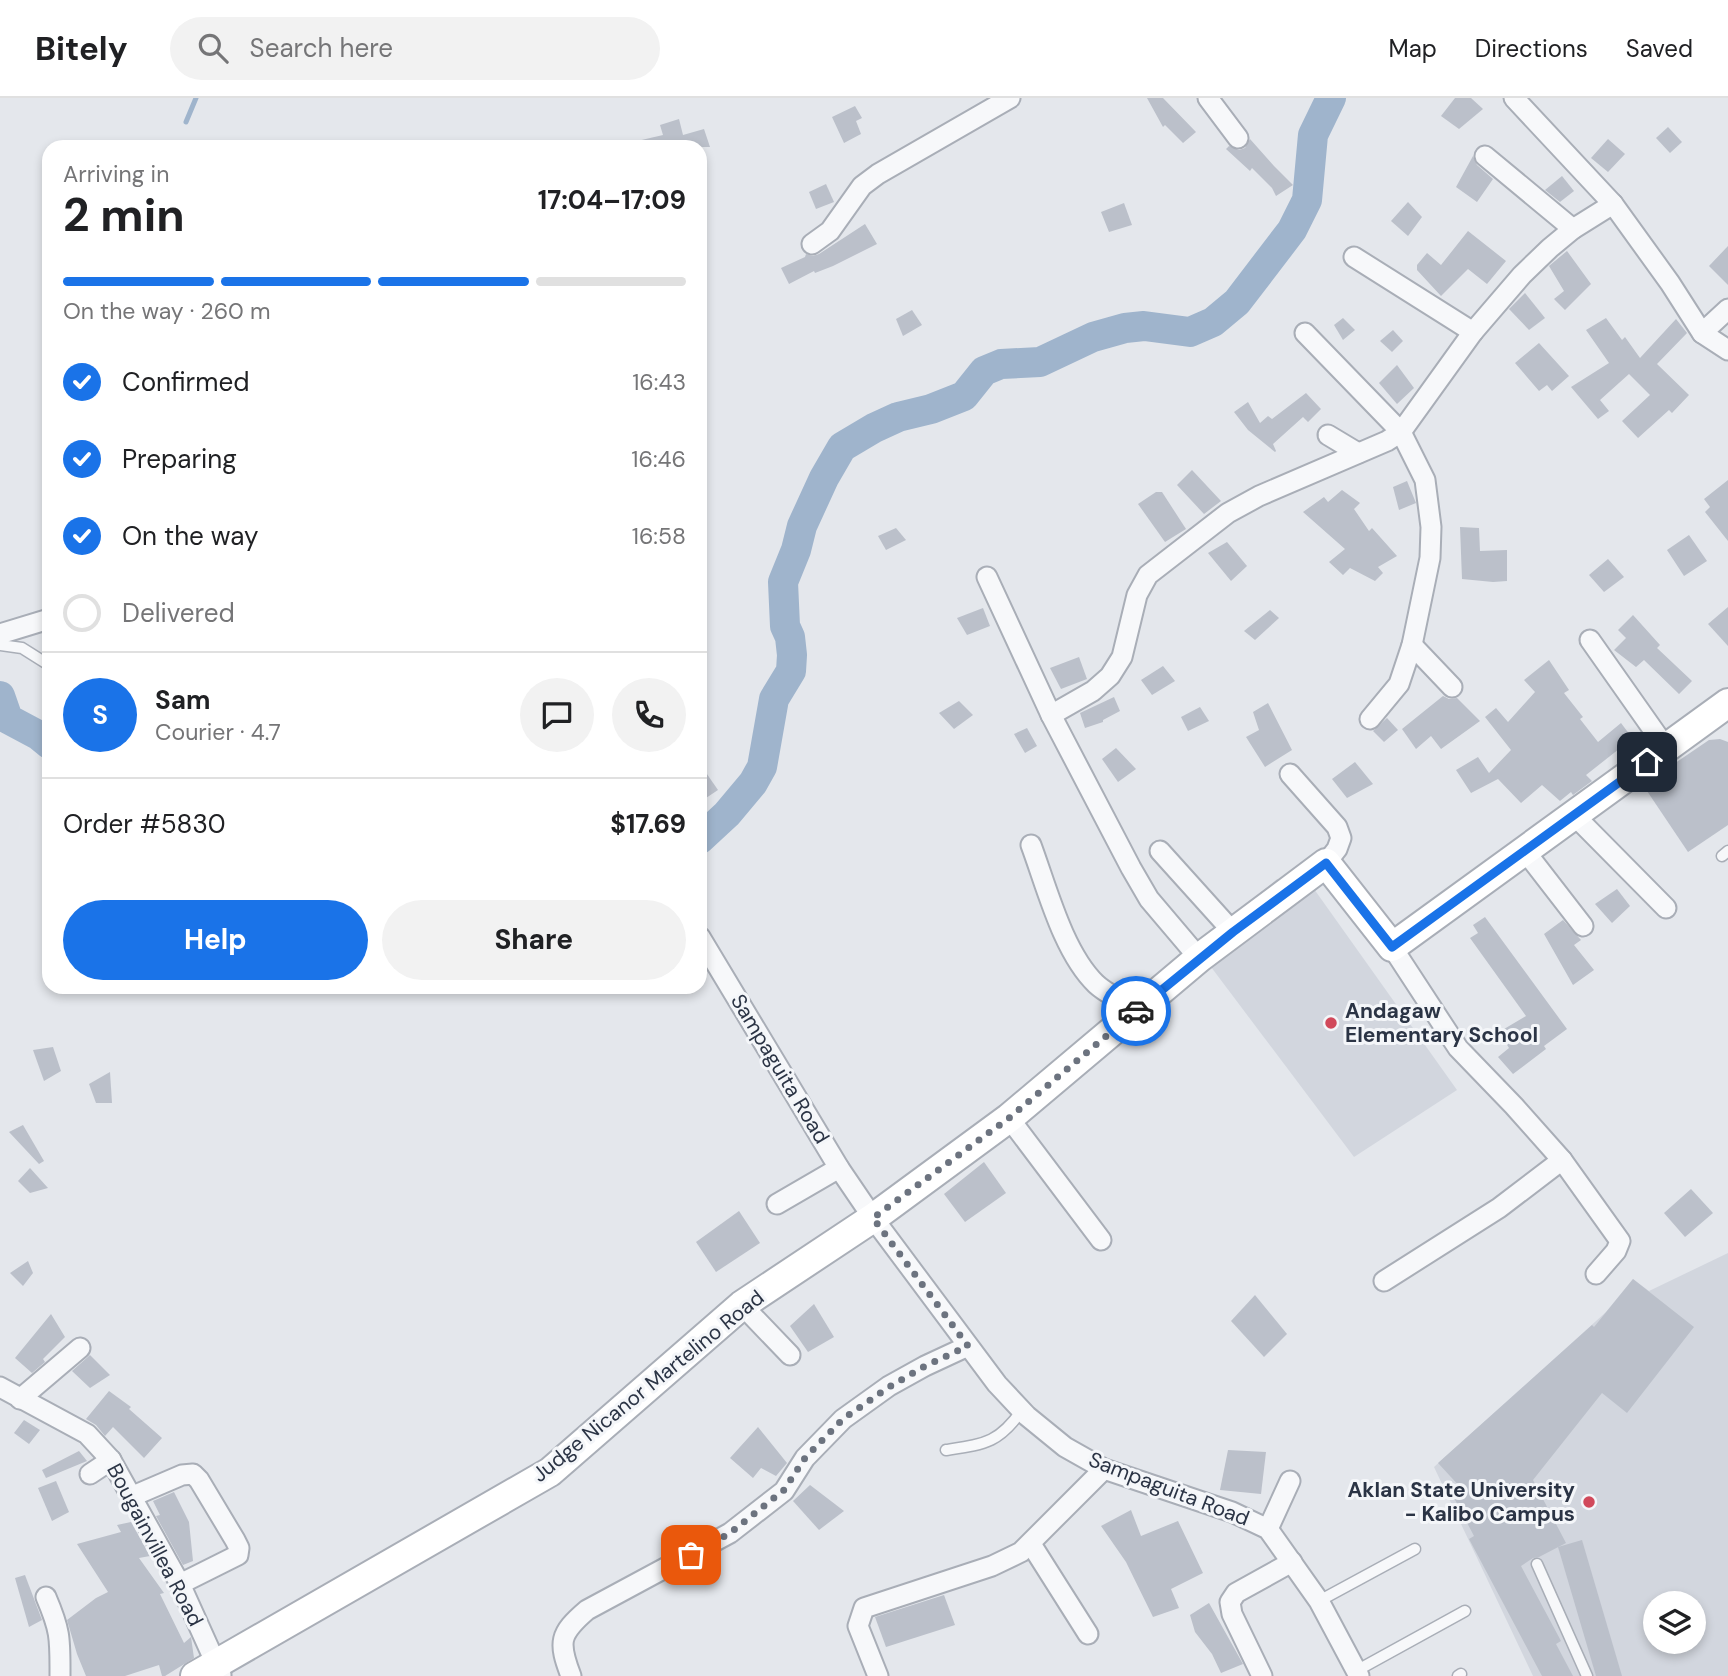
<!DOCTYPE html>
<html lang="en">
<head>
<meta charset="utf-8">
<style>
  :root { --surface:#fff; --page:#f2f2f2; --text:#202124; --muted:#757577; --line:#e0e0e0; --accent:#1a73e8 }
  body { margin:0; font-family:"DM Sans",sans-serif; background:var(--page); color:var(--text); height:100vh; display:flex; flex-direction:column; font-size:26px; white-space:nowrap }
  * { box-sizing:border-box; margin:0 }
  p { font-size:23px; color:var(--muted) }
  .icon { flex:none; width:38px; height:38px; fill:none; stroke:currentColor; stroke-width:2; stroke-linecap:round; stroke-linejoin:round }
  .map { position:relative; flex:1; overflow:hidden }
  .drawer { position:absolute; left:42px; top:42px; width:665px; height:854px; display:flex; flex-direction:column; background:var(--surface); border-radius:21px; box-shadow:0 4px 10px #0003 }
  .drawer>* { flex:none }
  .controls { position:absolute; left:1643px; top:1493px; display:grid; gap:14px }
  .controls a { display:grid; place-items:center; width:63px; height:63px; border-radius:50%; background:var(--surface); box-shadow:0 4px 10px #0003; font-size:35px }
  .pin { position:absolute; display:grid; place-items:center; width:60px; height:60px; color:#fff; margin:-30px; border-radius:14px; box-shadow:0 4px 10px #0006 }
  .courier { position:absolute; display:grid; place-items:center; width:70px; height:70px; margin:-35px; border:5px solid #1a73e8; border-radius:50%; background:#fff; color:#222; box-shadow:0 2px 9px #0007 }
  .summary em { font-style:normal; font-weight:700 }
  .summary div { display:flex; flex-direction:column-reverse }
  .summary { display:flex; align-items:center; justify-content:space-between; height:119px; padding:0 21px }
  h1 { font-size:46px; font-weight:700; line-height:52px }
  .bar { display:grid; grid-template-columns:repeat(4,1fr); gap:10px 7px; align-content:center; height:84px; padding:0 21px }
  .bar i { height:9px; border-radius:5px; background:var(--line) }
  .bar .on { background:var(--accent) }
  .bar p { grid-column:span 4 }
  .line { display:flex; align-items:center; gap:18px; padding:0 21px; border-top:2px solid var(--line) }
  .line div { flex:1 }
  .round { display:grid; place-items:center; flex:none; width:74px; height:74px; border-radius:37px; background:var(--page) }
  ol { padding:0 21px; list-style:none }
  li { display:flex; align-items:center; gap:21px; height:77px }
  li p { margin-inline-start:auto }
  li .icon { padding:7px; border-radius:50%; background:var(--accent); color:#fff; stroke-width:4 }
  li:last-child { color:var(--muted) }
  li i { width:38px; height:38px; border:4px solid var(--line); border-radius:50% }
  .cta { display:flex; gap:14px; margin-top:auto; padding:14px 21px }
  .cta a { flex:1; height:80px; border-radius:42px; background:var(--accent); color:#fff; font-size:28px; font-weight:700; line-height:80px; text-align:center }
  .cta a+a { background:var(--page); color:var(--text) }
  header { display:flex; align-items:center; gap:42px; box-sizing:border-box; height:98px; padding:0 35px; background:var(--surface); border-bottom:2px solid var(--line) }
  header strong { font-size:33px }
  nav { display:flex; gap:38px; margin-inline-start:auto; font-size:24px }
  .search { width:490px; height:63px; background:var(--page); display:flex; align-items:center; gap:18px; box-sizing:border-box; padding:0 24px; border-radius:38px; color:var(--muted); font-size:26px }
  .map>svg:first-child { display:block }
</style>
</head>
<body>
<header>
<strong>Bitely</strong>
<div class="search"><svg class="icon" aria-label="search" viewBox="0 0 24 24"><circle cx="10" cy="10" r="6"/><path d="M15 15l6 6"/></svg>Search here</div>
<nav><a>Map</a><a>Directions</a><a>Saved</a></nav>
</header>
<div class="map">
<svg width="1728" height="1578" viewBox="0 0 1728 1578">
  <rect width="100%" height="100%" fill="#e4e7ec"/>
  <!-- built -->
  <g fill="#d2d6de" fill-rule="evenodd">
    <path d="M1277 781 1314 791 1457 992 1354 1059 1196 849Z"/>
    <path d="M1728 1155V1578H1533L1434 1369 1606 1214 1633 1181 1649 1193ZM1656 1505H1694V1544H1656Z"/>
  </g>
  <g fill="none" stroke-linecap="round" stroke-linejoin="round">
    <!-- stream -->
    <path stroke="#9fb4cc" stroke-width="5" d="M186 24 196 0"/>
    <!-- river -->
    <g stroke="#9fb4cc" stroke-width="30">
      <path d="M0 598 8 621 38 637 49 646"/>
      <path d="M700 741 727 716 753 685 762 669 774 601 791 573 792 557 790 539 785 528 783 484 796 452 802 428 824 380 842 349 874 330 898 319 931 311 964 298 984 273 1001 266 1040 264 1093 239 1125 230 1144 228 1190 234 1213 224 1237 204 1292 132 1307 102 1313 37 1331 0"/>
    </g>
  </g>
  <!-- building -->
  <g fill="#bbc0ca">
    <path d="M1147 0H1163L1196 34 1183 45 1165 27 1163 29Z"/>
    <path d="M1455 0H1471L1483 11 1459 31 1441 18Z"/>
    <path d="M855 8 862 20 856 23 861 36 844 45 832 19Z"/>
    <path d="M679 21 683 37 704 31 710 49H634L633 44 663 37 660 27Z"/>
    <path d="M1668 29 1682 44 1670 55 1656 40Z"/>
    <path d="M1250 41 1274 68 1293 87 1276 98 1272 90 1252 70 1250 73 1226 51 1229 48 1239 52 1245 50Z"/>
    <path d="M1608 41 1625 56 1608 74 1591 60Z"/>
    <path d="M1473 58 1477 67 1493 81 1477 104 1456 89Z"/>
    <path d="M1562 78 1574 93 1560 104 1545 92Z"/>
    <path d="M826 86 834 104 816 111 809 94Z"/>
    <path d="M1408 104 1422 119 1408 138 1391 123Z"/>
    <path d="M1124 105 1132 127 1109 134 1101 114Z"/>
    <path d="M865 126 877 146 833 168 815 175 814 173 789 186 781 170 805 159 806 156 813 158 819 156Z"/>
    <path d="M1468 133 1506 163 1487 186 1468 171 1441 198 1417 172V167L1427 155 1441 167Z"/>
    <path d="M1728 148V187L1709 168Z"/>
    <path d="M1567 153 1591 186 1565 212 1554 201 1564 193 1549 168Z"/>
    <path d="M1525 195 1545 220 1529 232 1509 211Z"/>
    <path d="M912 212 922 227 903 238 896 221Z"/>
    <path d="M1343 220 1355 232 1343 242 1334 227Z"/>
    <path d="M1606 220 1622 242 1625 239 1640 260 1676 221 1687 235 1657 266 1689 297 1672 315 1669 312 1638 340 1622 323 1650 297 1629 276 1600 302 1609 313 1598 321 1571 289 1609 265 1586 232Z"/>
    <path d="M1393 232 1403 243 1392 254 1380 243Z"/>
    <path d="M1539 245 1569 278 1552 293 1547 287 1539 293 1515 265Z"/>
    <path d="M1397 267 1414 290 1397 306 1379 285Z"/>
    <path d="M1306 295 1321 311 1308 324 1303 319 1273 346 1276 353 1275 354 1248 332 1234 314 1248 304 1260 325 1268 318 1272 321Z"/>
    <path d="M1192 372 1221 403 1204 416 1177 387Z"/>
    <path d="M1728 382V443L1705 414 1710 409 1704 401Z"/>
    <path d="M1407 383 1416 405 1399 412 1393 389Z"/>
    <path d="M1342 392 1360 405 1354 411 1369 433 1372 430 1397 458 1378 469 1383 475 1375 483 1350 470 1343 477 1329 464 1345 451 1303 414 1324 399 1328 404Z"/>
    <path d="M1156 394H1162L1186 431 1165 444 1138 406Z"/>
    <path d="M1460 429 1479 430 1480 453 1507 452V483L1493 484 1462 481Z"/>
    <path d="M896 430 906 442 886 452 878 438Z"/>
    <path d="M1689 437 1707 463 1684 478 1667 452Z"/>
    <path d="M1227 444 1247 468 1231 483 1208 455Z"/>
    <path d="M1608 461 1624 479 1604 494 1589 477Z"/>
    <path d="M1728 509V548L1708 526Z"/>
    <path d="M983 510 990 528 967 537 957 520Z"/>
    <path d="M1270 512 1279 520 1255 542 1244 533Z"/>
    <path d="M1633 517 1660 547 1657 550 1692 583 1679 596 1644 562 1636 569 1614 552 1626 540 1618 532Z"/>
    <path d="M1079 559 1087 581 1061 591 1050 570Z"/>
    <path d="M1549 562 1569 592 1564 595 1583 619 1580 621 1598 644 1621 625 1639 649 1625 659 1619 651 1586 677 1592 683 1573 697 1571 694 1560 703 1542 687 1521 705 1498 681 1471 695 1456 672 1478 659 1489 675 1511 652 1485 619 1496 610 1508 624 1535 594 1524 582Z"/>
    <path d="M1163 568 1175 583 1152 597 1141 582Z"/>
    <path d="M1443 598 1449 601 1457 600 1480 623 1441 651 1431 638 1416 651 1402 631Z"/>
    <path d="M1114 599 1120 613 1103 622V624L1085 630 1080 615Z"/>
    <path d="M959 603 973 617 954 631 939 615Z"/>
    <path d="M1268 605 1292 652 1265 669 1246 639 1259 632 1253 614Z"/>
    <path d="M1200 609 1209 623 1188 633 1181 619Z"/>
    <path d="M1387 620 1398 632 1384 644 1373 633Z"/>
    <path d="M1027 630 1037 648 1025 655 1014 636Z"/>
    <path d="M1720 641 1728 644V727L1688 754 1643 687 1709 642Z"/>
    <path d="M1116 650 1136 671 1118 684 1102 661Z"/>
    <path d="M1355 664 1373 686 1347 700 1332 681Z"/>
    <path d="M700 666 718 692 700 704Z"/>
    <path d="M1617 791 1630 808 1612 825 1595 806Z"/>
    <path d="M1485 819 1567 931 1544 948 1546 951 1513 976 1498 959 1509 950 1499 934 1526 918 1470 840 1478 835 1473 827Z"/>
    <path d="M1563 822 1581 842 1574 847 1594 872 1573 887 1544 836Z"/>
    <path d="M53 949 61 973 44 983 33 952Z"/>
    <path d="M110 974 112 1005H96L89 986Z"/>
    <path d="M23 1027 44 1063 39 1066 9 1034Z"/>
    <path d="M984 1064 1006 1095 965 1124 944 1096Z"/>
    <path d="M30 1070 48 1090 30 1095 18 1083Z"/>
    <path d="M1691 1091 1713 1115 1685 1139 1664 1115Z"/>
    <path d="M739 1113 760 1145 716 1174 696 1144Z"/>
    <path d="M28 1163 33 1175 23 1188 10 1175Z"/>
    <path d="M1633 1181 1694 1229 1627 1315 1602 1295 1533 1382 1566 1445 1539 1459 1533 1460 1521 1468 1561 1543 1556 1546 1573 1578H1542L1469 1441 1474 1438 1452 1396 1462 1391 1438 1365 1592 1227 1594 1229Z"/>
    <path d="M1255 1197 1287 1236 1264 1259 1231 1223Z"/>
    <path d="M814 1206 834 1239 808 1254 790 1228Z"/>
    <path d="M51 1216 65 1239 43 1261 45 1264 32 1275 15 1260Z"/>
    <path d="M90 1257 110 1277 90 1290 72 1273Z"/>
    <path d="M109 1293 131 1309 129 1311 162 1340 144 1360 113 1329 105 1338 96 1327 86 1321Z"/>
    <path d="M24 1322 40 1332 29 1346 14 1335Z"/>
    <path d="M758 1329 787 1365 776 1378 761 1370 753 1380 730 1360Z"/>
    <path d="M1228 1352 1266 1354 1261 1396 1220 1392Z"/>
    <path d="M79 1353 87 1363 46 1380 42 1372Z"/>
    <path d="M56 1383 69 1414 52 1423 38 1390Z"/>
    <path d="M810 1387 844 1413 819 1432 793 1403Z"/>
    <path d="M174 1394 189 1424 193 1463 183 1467 156 1418 160 1417 153 1403Z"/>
    <path d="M1131 1412 1141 1438 1178 1423 1203 1475 1171 1491 1179 1510 1153 1519 1126 1464 1101 1428Z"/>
    <path d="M131 1424 150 1458 139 1460 164 1495 160 1496 184 1545 191 1539 194 1560 165 1578H162L159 1567 125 1578H86L77 1556 67 1522 96 1500 108 1494 77 1446 121 1434 117 1427Z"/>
    <path d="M1582 1442 1622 1578H1596L1558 1449Z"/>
    <path d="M25 1477 42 1522 29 1529 15 1480Z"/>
    <path d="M944 1497 955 1527 886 1549 875 1519Z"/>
    <path d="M1209 1505 1243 1566 1221 1575 1212 1556 1195 1534 1190 1517Z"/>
  </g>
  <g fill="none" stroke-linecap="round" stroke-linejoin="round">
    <defs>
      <g id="lane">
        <path d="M0 547 22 550 49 567"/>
        <path d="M1722 758 1728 753"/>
        <path d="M946 1352C985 1346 999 1345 1022 1312"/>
        <path d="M1537 1466 1587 1578"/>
        <path d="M1319 1503 1415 1451"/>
        <path d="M1356 1573 1465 1513"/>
        <path d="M1458 1578 1461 1576"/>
      </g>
      <g id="street">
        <path d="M1208 0 1238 40"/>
        <path d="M1514 0 1613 106 1670 185 1702 235 1728 252"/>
        <path d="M1485 58 1573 131"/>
        <path d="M812 146 830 133 862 88 878 76 1010 0"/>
        <path d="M1354 159 1473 234"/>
        <path d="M1305 235 1401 334 1425 382 1431 429 1430 460 1412 547 1399 586 1370 621"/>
        <path d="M1702 235 1728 211"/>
        <path d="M1328 337 1358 355"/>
        <path d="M987 479 1051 617 1131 770 1149 801 1199 860"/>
        <path d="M0 536 49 521"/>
        <path d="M1590 542 1666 650"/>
        <path d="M1412 547 1452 589"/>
        <path d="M1051 617 1093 593 1110 578 1122 559 1137 497 1148 477 1228 415 1259 398 1387 343 1401 334 1473 234 1522 177 1550 150 1573 131 1613 106"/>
        <path d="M1290 676 1337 729 1341 740 1337 751 1326 765"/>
        <path d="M1574 717 1666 810"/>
        <path d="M1031 747C1047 790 1063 854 1096 886 1108 897 1124 904 1138 911"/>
        <path d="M1160 753 1233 834"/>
        <path d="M1525 753 1583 828"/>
        <path d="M700 839 839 1070 873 1120 997 1286 1027 1318 1065 1349 1104 1371 1232 1414 1268 1431 1319 1503 1359 1578"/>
        <path d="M1392 849 1458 950 1514 1008 1562 1062 1620 1143 1616 1153 1596 1176"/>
        <path d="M1009 1020 1101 1142"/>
        <path d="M777 1106 839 1070"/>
        <path d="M1384 1183 1499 1110 1562 1062"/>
        <path d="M742 1207 790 1257"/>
        <path d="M0 1289 87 1336 111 1362 180 1486 221 1577"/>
        <path d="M20 1301 80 1250"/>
        <path d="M90 1376 111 1362"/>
        <path d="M133 1398 182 1377 193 1376 199 1382 235 1442 239 1450 238 1457 180 1486"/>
        <path d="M1268 1431 1290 1383"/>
        <path d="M1031 1446 1088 1536"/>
        <path d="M46 1499C61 1534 60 1541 60 1578"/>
        <path d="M571 1578C558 1544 559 1536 587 1512L730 1435 784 1393 805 1360 843 1321 889 1288 925 1268 968 1248"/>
        <path d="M878 1578 858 1528 864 1510 992 1468 1021 1454 1104 1371"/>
        <path d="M1262 1578 1232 1516 1230 1504 1236 1495 1292 1464"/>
      </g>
      <path id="secondary" d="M195 1578 550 1374 742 1207 873 1120 1009 1020 1199 860 1326 765 1392 849 1728 605"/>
    </defs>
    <!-- lane casing -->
    <use href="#lane" stroke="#a9aeb7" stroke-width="13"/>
    <!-- street casing -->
    <use href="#street" stroke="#a9aeb7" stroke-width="23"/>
    <!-- secondary casing -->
    <use href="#secondary" stroke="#a9aeb7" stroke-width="32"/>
    <!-- lane -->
    <use href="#lane" stroke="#f7f8fa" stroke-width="10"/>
    <!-- street -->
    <use href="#street" stroke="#f7f8fa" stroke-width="19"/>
    <!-- secondary -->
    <use href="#secondary" stroke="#fff" stroke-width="28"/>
  </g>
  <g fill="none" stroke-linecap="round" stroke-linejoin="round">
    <!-- done -->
    <path stroke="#6c737f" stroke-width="7" stroke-dasharray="0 12.6" d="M691 1457 730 1435 784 1392 805 1360 843 1321 889 1289 925 1268 968 1248 873 1120 1009 1020 1136 913"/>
    <!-- route -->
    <path stroke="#1a73e8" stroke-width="9" d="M1136 913 1233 834 1326 765 1392 849 1647 664"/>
  </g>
  <!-- markers -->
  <g fill="#d1495b" stroke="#f4f6f9" stroke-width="2.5">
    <circle cx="1331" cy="925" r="7"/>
    <circle cx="1589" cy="1404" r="7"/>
  </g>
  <g text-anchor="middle" stroke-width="6" stroke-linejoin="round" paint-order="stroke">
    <!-- poi labels -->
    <g font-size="21" font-weight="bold" fill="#2b3445" stroke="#f4f6f9" text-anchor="start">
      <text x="1345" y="920">Andagaw<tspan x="1345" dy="24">Elementary School</tspan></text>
      <text x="1575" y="1399" text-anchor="end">Aklan State University<tspan x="1575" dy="24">- Kalibo Campus</tspan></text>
    </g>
    <!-- street labels -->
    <g font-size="21" fill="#2b3445" stroke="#f4f6f9">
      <text transform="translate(780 971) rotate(59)" y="7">Sampaguita Road</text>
      <text transform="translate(648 1288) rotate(-39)" y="7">Judge Nicanor Martelino Road</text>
      <text transform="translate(1169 1391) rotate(21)" y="7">Sampaguita Road</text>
      <text transform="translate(155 1447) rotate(62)" y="7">Bougainvillea Road</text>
    </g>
  </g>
</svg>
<div class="controls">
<a><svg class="icon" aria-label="layers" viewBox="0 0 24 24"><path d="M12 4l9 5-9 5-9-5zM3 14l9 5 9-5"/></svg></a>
</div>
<div class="pin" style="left:691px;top:1457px;background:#ea580c"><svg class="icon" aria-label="bag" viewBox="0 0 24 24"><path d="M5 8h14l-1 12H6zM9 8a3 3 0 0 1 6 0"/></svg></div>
<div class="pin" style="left:1647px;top:664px;background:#1f2937"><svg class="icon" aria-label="home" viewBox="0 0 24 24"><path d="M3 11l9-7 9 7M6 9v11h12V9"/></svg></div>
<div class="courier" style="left:1136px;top:913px"><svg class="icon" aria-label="car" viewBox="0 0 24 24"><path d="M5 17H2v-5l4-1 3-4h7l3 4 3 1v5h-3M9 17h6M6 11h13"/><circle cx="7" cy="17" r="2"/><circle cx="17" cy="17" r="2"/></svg></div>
<section class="drawer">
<div class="summary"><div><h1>2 min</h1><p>Arriving in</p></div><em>17:04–17:09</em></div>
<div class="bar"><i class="on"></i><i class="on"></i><i class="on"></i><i></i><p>On the way · 260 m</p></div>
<ol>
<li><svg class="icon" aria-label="check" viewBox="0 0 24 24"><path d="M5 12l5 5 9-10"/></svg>Confirmed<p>16:43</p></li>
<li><svg class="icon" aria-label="check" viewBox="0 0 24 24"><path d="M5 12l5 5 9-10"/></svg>Preparing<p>16:46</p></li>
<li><svg class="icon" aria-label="check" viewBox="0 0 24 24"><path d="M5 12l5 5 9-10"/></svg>On the way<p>16:58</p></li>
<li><i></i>Delivered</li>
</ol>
<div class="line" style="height:126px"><b class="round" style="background:var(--accent);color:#fff">S</b><div><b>Sam</b><p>Courier · 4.7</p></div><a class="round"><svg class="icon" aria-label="chat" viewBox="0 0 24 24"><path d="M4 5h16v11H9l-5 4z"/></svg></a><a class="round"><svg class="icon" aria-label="phone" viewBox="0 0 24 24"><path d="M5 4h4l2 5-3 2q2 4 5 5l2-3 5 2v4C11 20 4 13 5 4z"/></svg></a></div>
<div class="line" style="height:91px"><div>Order #5830</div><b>$17.69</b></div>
<div class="cta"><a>Help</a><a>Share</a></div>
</section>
</div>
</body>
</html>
